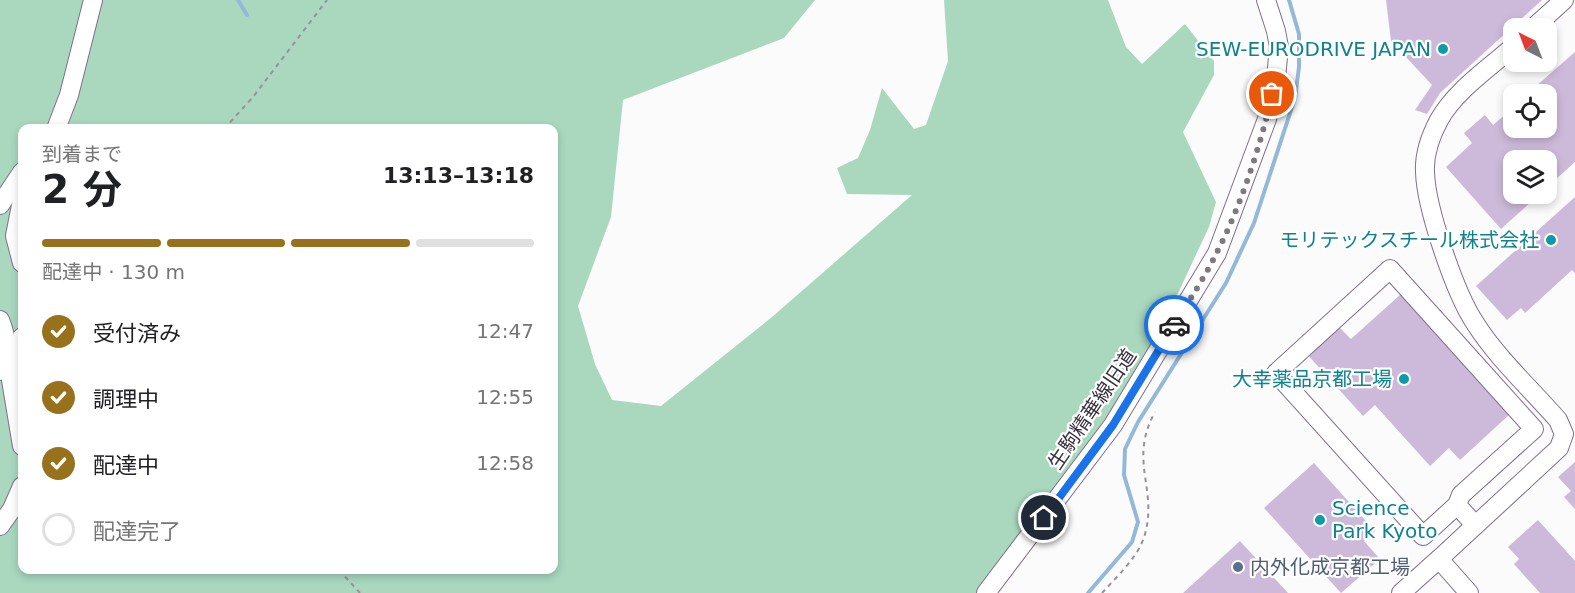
<!DOCTYPE html>
<html lang="ja">
<head>
<meta charset="utf-8">
<style>
  :root { --surface:#fff; --page:#f6f6f6; --text:#202124; --muted:#757577; --line:#e0e0e0; --accent:#97711b }
  body { margin:0; font-family:"DejaVu Sans","Noto Sans JP",sans-serif; background:var(--page); color:var(--text); height:100vh; display:flex; flex-direction:column; font-size:22px; white-space:nowrap }
  * { box-sizing:border-box; margin:0 }
  p { font-size:20px; color:var(--muted) }
  .icon { flex:none; width:33px; height:33px; fill:none; stroke:currentColor; stroke-width:2; stroke-linecap:round; stroke-linejoin:round }
  .map { position:relative; flex:1; overflow:hidden }
  .details { position:absolute; left:18px; top:124px; width:540px; height:450px; display:flex; flex-direction:column; background:var(--surface); border-radius:12px; box-shadow:0 3px 9px #0003 }
  .details>* { flex:none }
  .needle { width:39px; rotate:318deg }
  .fabs { position:absolute; left:1503px; top:18px; display:grid; gap:12px }
  .fabs a { display:grid; place-items:center; width:54px; height:54px; border-radius:12px; background:var(--surface); box-shadow:0 3px 9px #0003; font-size:30px }
  .pin { position:absolute; display:grid; place-items:center; width:51px; height:51px; color:#fff; margin:-26px; border:3px solid #fff; border-radius:50%; box-shadow:0 2px 6px #0007 }
  .courier { position:absolute; display:grid; place-items:center; width:60px; height:60px; margin:-30px; border:4px solid #1a73e8; border-radius:50%; background:#fff; color:#222; box-shadow:0 2px 8px #0007 }
  .summary em { font-style:normal; font-weight:700 }
  .summary div { display:flex; flex-direction:column-reverse }
  .summary { display:flex; align-items:center; justify-content:space-between; height:102px; padding:0 24px }
  h1 { font-size:39px; font-weight:700; line-height:45px }
  .bar { display:grid; grid-template-columns:repeat(4,1fr); gap:9px 6px; align-content:center; height:72px; padding:0 24px }
  .bar i { height:8px; border-radius:4px; background:var(--line) }
  .bar .selected { background:var(--accent) }
  .bar p { grid-column:span 4 }
  ol { padding:0 24px; list-style:none }
  li { display:flex; align-items:center; gap:18px; height:66px }
  li p { margin-inline-start:auto }
  li .icon { padding:6px; border-radius:50%; background:var(--accent); color:#fff; stroke-width:4 }
  li:last-child { color:var(--muted) }
  li i { width:33px; height:33px; border:3px solid var(--line); border-radius:50% }
  .map>svg:first-child { display:block }
</style>
</head>
<body>
<div class="map">
<svg width="1575" height="593" viewBox="0 0 1575 593">
  <rect width="100%" height="100%" fill="#fbfbfb"/>
  <!-- forest -->
  <g fill="#a9d8bf">
    <path d="M0 0H89L52 129H22V191L16 206 22 271V327L13 352 21 469 19 485 0 521Z"/>
    <path d="M98 0H815L784 38 623 100 611 217 578 306 595 364 612 400 661 406 772 317 912 195 847 194 837 168 858 158 870 130 882 88 914 129 926 125 948 61 944 0H1108L1126 47 1142 64 1185 24 1214 61V75L1183 132 1216 202 1209 227 1172 306 1116 408 979 593H0V532L22 499V570H554V129H61Z"/>
  </g>
  <g fill="none" stroke-linecap="round" stroke-linejoin="round">
    <!-- stream -->
    <g stroke="#94b9d8" stroke-width="4">
      <path d="M238 0 247 15"/>
      <path d="M1088 593 1132 542 1138 522 1124 475 1125 449 1138 422 1226 283 1254 223 1295 98 1299 67V34L1289 0"/>
    </g>
  </g>
  <!-- building -->
  <g fill="#cdbada">
    <path d="M1386 0H1542L1440 93 1427 114 1415 110 1432 85 1391 41Z"/>
    <path d="M1575 52V162L1546 188V160H1514V194H1540L1501 229 1446 167 1472 143 1464 133 1485 115 1493 125 1514 107V128H1546V94H1527Z"/>
    <path d="M1575 197V273L1572 270 1525 313 1521 308 1507 320 1476 286Z"/>
    <path d="M1401 294 1510 414 1460 460 1449 448 1430 466 1375 405 1363 416 1305 352 1336 324 1351 339Z"/>
    <path d="M1575 462V509L1564 497 1571 491 1558 477Z"/>
    <path d="M1314 463 1375 531 1364 541 1380 559 1341 593 1264 508Z"/>
    <path d="M1538 520 1575 561V593H1540L1514 564 1519 559 1508 547Z"/>
    <path d="M1240 541 1288 593H1183Z"/>
  </g>
  <g fill="none" stroke-linecap="round" stroke-linejoin="round">
    <defs>
      <g id="minor">
        <path d="M1533 28 1564 0"/>
        <path d="M56 129 69 95 93 0"/>
        <path d="M22 200 15 236 22 263"/>
        <path d="M0 205 22 172"/>
        <path d="M0 320C7 337 9 354 0 371"/>
        <path d="M22 337 11 380 22 446"/>
        <path d="M1457 505 1461 495 1534 429 1390 269 1276 373 1423 536 1457 505 1475 525"/>
        <path d="M0 526 12 509 22 486"/>
        <path d="M1439 559 1559 448 1564 434 1558 420C1531 389 1497 358 1475 323 1455 293 1426 208 1425 172 1424 154 1431 135 1439 120 1455 91 1489 68 1514 46"/>
        <path d="M986 593 1113 425 1217 253 1267 119 1276 78 1279 47 1276 31 1266 0"/>
        <path d="M1401 593 1439 559 1469 593"/>
      </g>
    </defs>
    <!-- minor casing -->
    <use href="#minor" stroke="#816f8c" stroke-width="20"/>
    <!-- path -->
    <g stroke="#969299" stroke-width="2" stroke-dasharray="4.5 4.5" stroke-linecap="butt">
      <path d="M224 129 253 97 327 0"/>
      <path d="M339 570 360 593"/>
      <path d="M1102 593C1119 574 1141 555 1146 530 1156 486 1129 459 1155 412"/>
    </g>
    <!-- minor -->
    <use href="#minor" stroke="#fff" stroke-width="18"/>
  </g>
  <g fill="none" stroke-linecap="round" stroke-linejoin="round">
    <!-- done -->
    <path stroke="#7e7881" stroke-width="6" stroke-dasharray="0 10.8" d="M1174 325C1188 302 1204 279 1216 254 1239 211 1262 142 1272 94"/>
    <!-- route -->
    <path stroke="#1a73e8" stroke-width="8" d="M1044 518 1113 425 1174 325"/>
  </g>
  <!-- markers -->
  <g fill="#0f9aa8" stroke="#fff" stroke-width="2">
    <circle cx="1443" cy="49" r="6"/>
    <circle cx="1551" cy="240" r="6"/>
    <circle cx="1404" cy="379" r="6"/>
    <circle cx="1320" cy="520" r="6"/>
  </g>
  <circle fill="#5c6f8a" stroke="#fff" stroke-width="2" cx="1238" cy="567" r="6"/>
  <g text-anchor="middle" stroke-width="4.5" stroke-linejoin="round" paint-order="stroke">
    <!-- culture labels -->
    <g font-size="20" fill="#0d838f" stroke="#fff" text-anchor="end">
      <text x="1431" y="56">SEW-EURODRIVE JAPAN</text>
      <text x="1539" y="247">モリテックスチール株式会社</text>
      <text x="1392" y="386">大幸薬品京都工場</text>
      <text x="1332" y="515" text-anchor="start">Science<tspan x="1332" dy="23">Park Kyoto</tspan></text>
    </g>
    <!-- street labels -->
    <g font-size="20" fill="#3a323f" stroke="#fff">
      <text transform="translate(1092 409) rotate(-56)" y="7">生駒精華線旧道</text>
    </g>
    <!-- service labels -->
    <g font-size="20" fill="#4e5e75" stroke="#fff" text-anchor="start">
      <text x="1250" y="574">内外化成京都工場</text>
    </g>
  </g>
</svg>
<div class="fabs">
<a><svg class="needle" viewBox="-14 -14 28 28"><path d="M0-13l5 13h-10z" fill="#e53935"/><path d="M0 13l5-13h-10z" fill="#757577"/></svg></a>
<a><svg class="icon" aria-label="locate" viewBox="0 0 24 24"><circle cx="12" cy="12" r="6"/><path d="M12 2v4M12 18v4M2 12h4M18 12h4"/></svg></a>
<a><svg class="icon" aria-label="layers" viewBox="0 0 24 24"><path d="M12 4l9 5-9 5-9-5zM3 14l9 5 9-5"/></svg></a>
</div>
<div class="pin" style="left:1272px;top:94px;background:#ea580c"><svg class="icon" aria-label="bag" viewBox="0 0 24 24"><path d="M5 8h14l-1 12H6zM9 8a3 3 0 0 1 6 0"/></svg></div>
<div class="pin" style="left:1044px;top:518px;background:#1f2937"><svg class="icon" aria-label="home" viewBox="0 0 24 24"><path d="M3 11l9-7 9 7M6 9v11h12V9"/></svg></div>
<div class="courier" style="left:1174px;top:325px"><svg class="icon" aria-label="car" viewBox="0 0 24 24"><path d="M5 17H2v-5l4-1 3-4h7l3 4 3 1v5h-3M9 17h6M6 11h13"/><circle cx="7" cy="17" r="2"/><circle cx="17" cy="17" r="2"/></svg></div>
<section class="details">
<div class="summary"><div><h1>2 分</h1><p>到着まで</p></div><em>13:13–13:18</em></div>
<div class="bar"><i class="selected"></i><i class="selected"></i><i class="selected"></i><i></i><p>配達中 · 130 m</p></div>
<ol>
<li><svg class="icon" aria-label="check" viewBox="0 0 24 24"><path d="M5 12l5 5 9-10"/></svg>受付済み<p>12:47</p></li>
<li><svg class="icon" aria-label="check" viewBox="0 0 24 24"><path d="M5 12l5 5 9-10"/></svg>調理中<p>12:55</p></li>
<li><svg class="icon" aria-label="check" viewBox="0 0 24 24"><path d="M5 12l5 5 9-10"/></svg>配達中<p>12:58</p></li>
<li><i></i>配達完了</li>
</ol>
</section>
</div>
</body>
</html>
